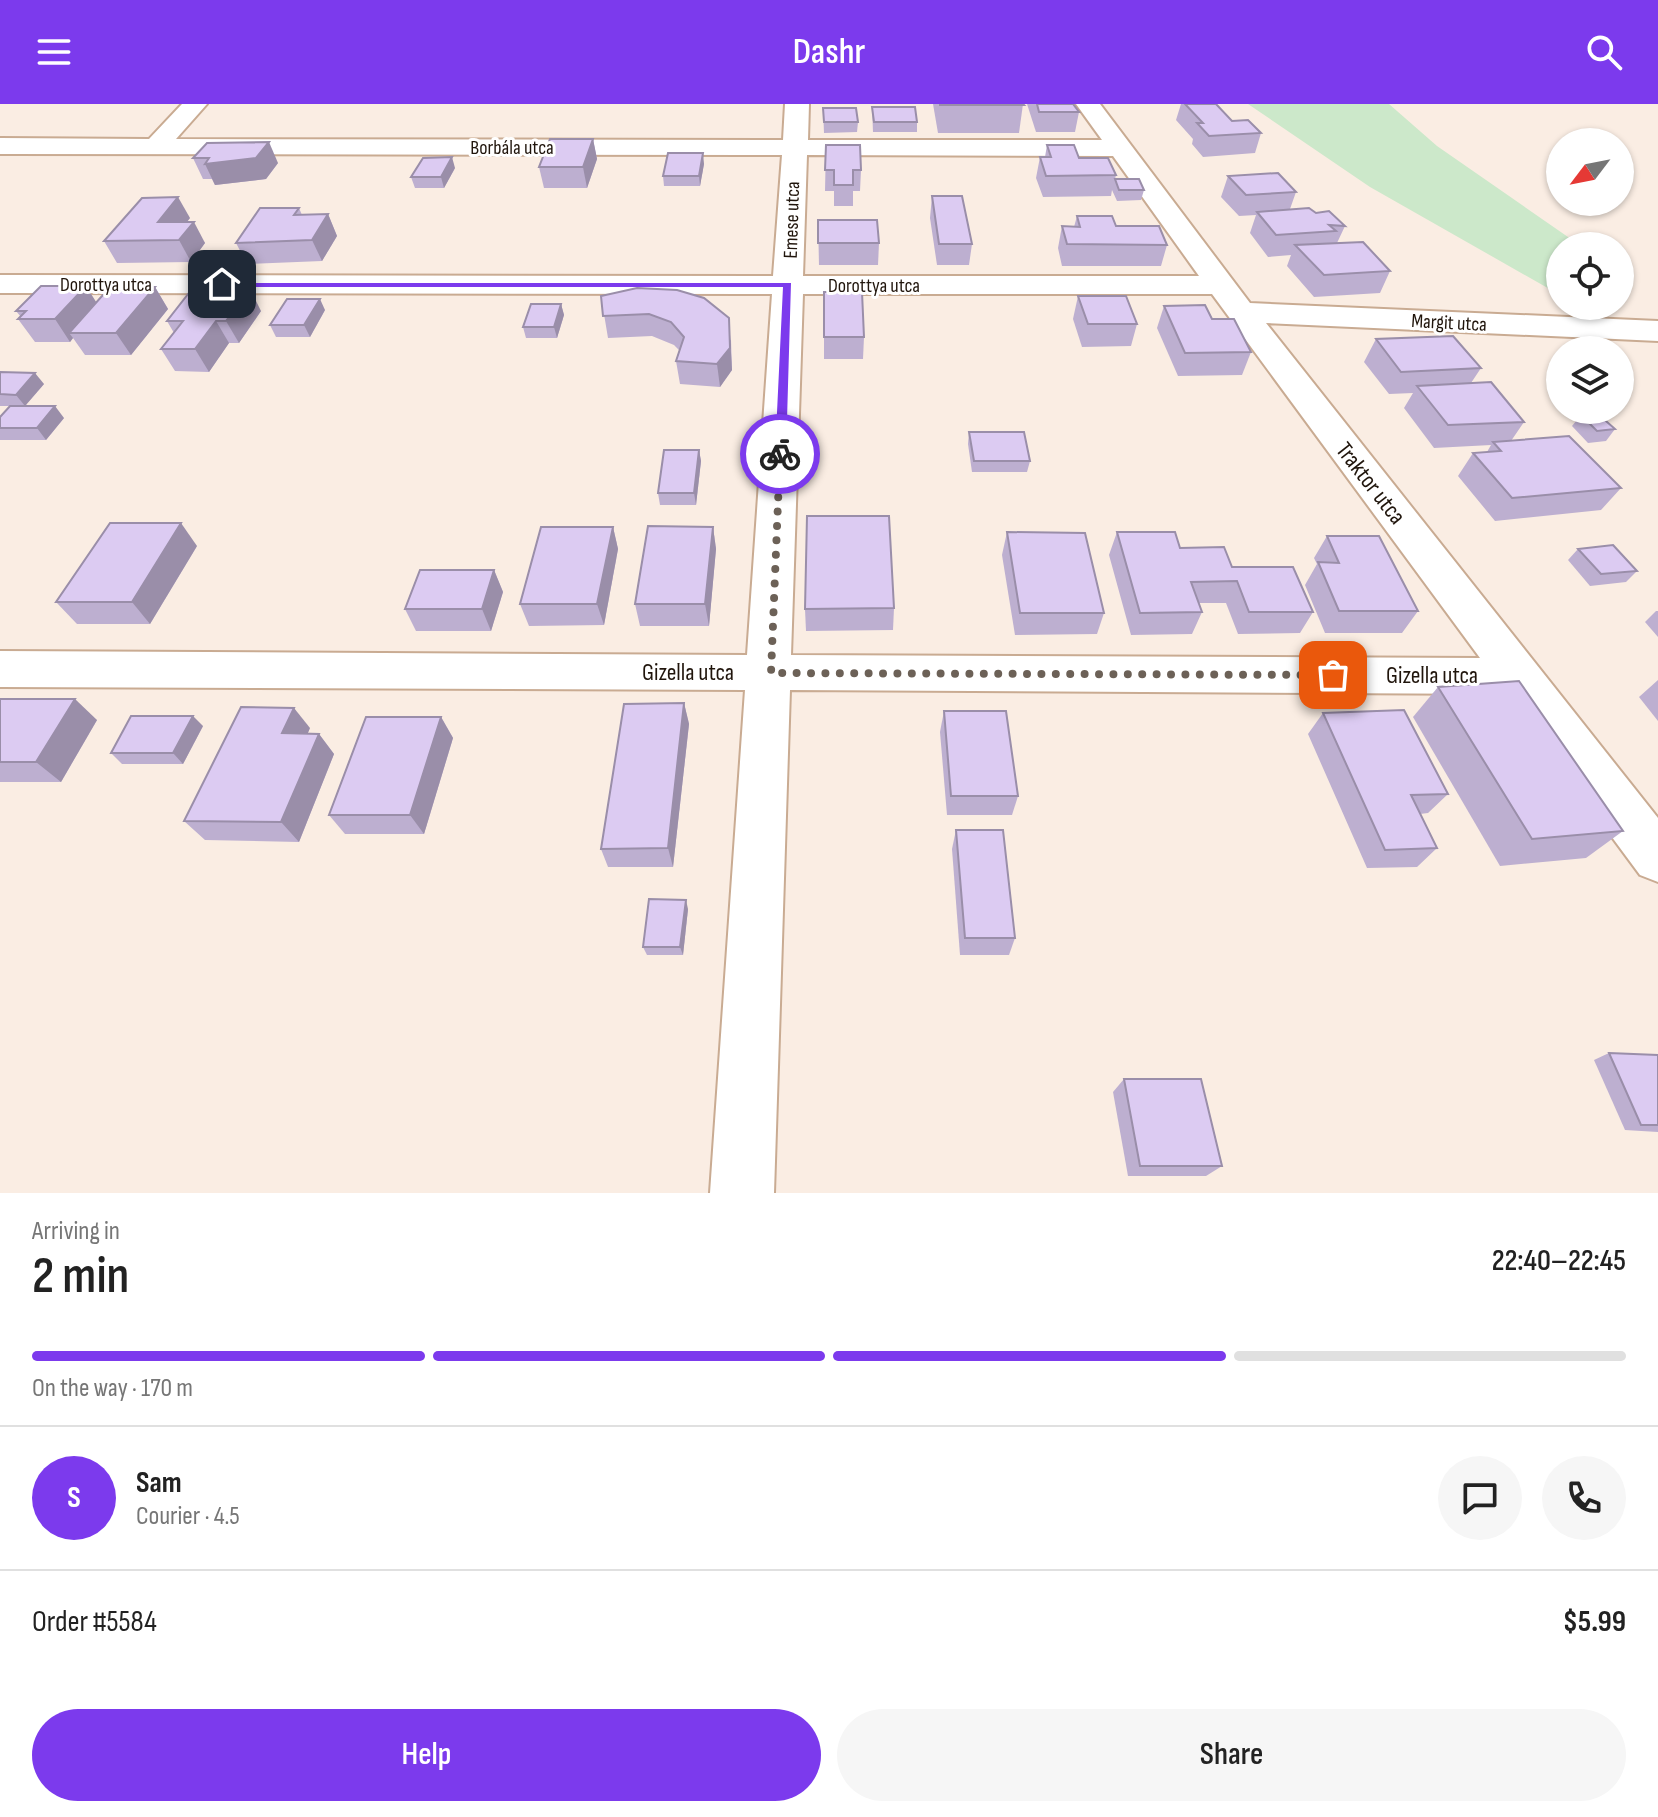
<!DOCTYPE html>
<html lang="en">
<head>
<meta charset="utf-8">
<style>
  :root { --surface:#fff; --page:#f6f6f6; --text:#222; --muted:#767676; --line:#e0e0e0; --accent:#7c3aed }
  body { margin:0; font-family:"Sofia Sans Condensed",sans-serif; background:var(--page); color:var(--text); height:100vh; display:flex; flex-direction:column; font-size:30px; white-space:nowrap }
  * { box-sizing:border-box; margin:0 }
  p { font-size:26px; color:var(--muted) }
  .icon { flex:none; width:44px; height:44px; fill:none; stroke:currentColor; stroke-width:2; stroke-linecap:round; stroke-linejoin:round }
  .map { position:relative; height:1089px; overflow:hidden }
  .panel { display:flex; flex-direction:column; background:var(--surface); flex:1 }
  .panel>* { flex:none }
  .needle { width:52px; rotate:238deg }
  .fabs { position:absolute; left:1546px; top:24px; display:grid; gap:16px }
  .fabs a { display:grid; place-items:center; width:88px; height:88px; border-radius:50%; background:var(--surface); box-shadow:0 2px 6px #0004; font-size:40px }
  .pin { position:absolute; display:grid; place-items:center; width:68px; height:68px; color:#fff; margin:-34px; border-radius:16px; box-shadow:0 4px 12px #0006 }
  .courier { position:absolute; display:grid; place-items:center; width:80px; height:80px; margin:-40px; border:6px solid #7c3aed; border-radius:50%; background:#fff; color:#222; box-shadow:0 2px 10px #0007 }
  .headline em { font-style:normal; font-weight:600 }
  .headline div { display:flex; flex-direction:column-reverse }
  .headline { display:flex; align-items:center; justify-content:space-between; height:136px; padding:0 32px }
  h1 { font-size:52px; font-weight:600; line-height:60px }
  .bar { display:grid; grid-template-columns:repeat(4,1fr); gap:12px 8px; align-content:center; height:96px; padding:0 32px }
  .bar i { height:10px; border-radius:6px; background:var(--line) }
  .bar .active { background:var(--accent) }
  .bar p { grid-column:span 4 }
  .line { display:flex; align-items:center; gap:20px; padding:0 32px; border-top:2px solid var(--line) }
  .line div { flex:1 }
  .round { display:grid; place-items:center; flex:none; width:84px; height:84px; border-radius:42px; background:var(--page) }
  .button { display:flex; gap:16px; margin-top:auto; padding:16px 32px }
  .button a { flex:1; height:92px; border-radius:48px; background:var(--accent); color:#fff; font-size:32px; font-weight:600; line-height:92px; text-align:center }
  .button a+a { background:var(--page); color:var(--text) }
  header { display:flex; justify-content:space-between; align-items:center; height:104px; padding:0 32px; background:var(--accent); color:#fff; font-size:36px; font-weight:600 }
  .map>svg:first-child { display:block }
</style>
</head>
<body>
<header><svg class="icon" aria-label="menu" viewBox="0 0 24 24"><path d="M4 6h16M4 12h16M4 18h16"/></svg>Dashr<svg class="icon" aria-label="search" viewBox="0 0 24 24"><circle cx="10" cy="10" r="6"/><path d="M15 15l6 6"/></svg></header>
<div class="map">
<svg width="1658" height="1089" viewBox="0 0 1658 1089">
  <rect width="100%" height="100%" fill="#faede3"/>
  <!-- green -->
  <path fill="#cce8ca" d="M1248 0H1389L1437 42 1581 142H1560V191L1370 83Z"/>
  <g fill="none" stroke-linecap="round" stroke-linejoin="round">
    <defs>
      <path id="minor" d="M182 0H207L176 35 783 36 785 0H809L808 36H1102L1076 0H1100L1250 199 1658 217V237L1266 219 1658 714V778L1640 771 1506 590 790 586 774 1089H710L745 586 0 583V547L747 551 772 190 0 189V171L773 172 782 51 0 50V34L149 35ZM807 51 1113 52 1199 172H803ZM803 190H1212L1480 554 791 551Z"/>
    </defs>
    <!-- minor casing -->
    <use href="#minor" stroke="#c9ab92" stroke-width="4"/>
    <!-- minor -->
    <use href="#minor" fill="#fff" fill-rule="evenodd"/>
  </g>
  <!-- wall -->
  <g fill="#bdafd0">
    <path d="M933 0H1023L1019 29H938Z"/>
    <path d="M1027 0H1073L1079 8 1075 28H1036Z"/>
    <path d="M1181 0H1216L1232 17 1261 29 1255 49 1203 53 1192 40 1193 35 1176 16Z"/>
    <path d="M872 3 917 18V28H873Z"/>
    <path d="M823 4 858 18 857 28 824 29Z"/>
    <path d="M593 35 597 55 587 84H544L539 63Z"/>
    <path d="M207 39 278 59 266 75 215 81 212 75H203L193 54Z"/>
    <path d="M826 41 861 66 860 87H853V102H834V87H825Z"/>
    <path d="M1047 41 1079 54 1116 71 1115 75 1144 86 1141 96 1117 97 1112 86 1111 92 1043 93 1036 74 1040 53H1045Z"/>
    <path d="M704 60 700 82H664L663 72Z"/>
    <path d="M455 64 444 84H415L411 73Z"/>
    <path d="M1228 72 1296 88 1290 105 1316 109 1345 122 1337 139 1390 167 1380 189 1314 193 1287 162 1291 151 1268 153 1250 129 1256 111 1239 112 1221 93Z"/>
    <path d="M932 92 972 140 969 161H937L930 114Z"/>
    <path d="M299 104 302 111 328 110 337 132 322 157 247 160 236 139Z"/>
    <path d="M1077 112 1116 122 1167 141 1161 162H1062L1058 144 1062 122 1074 123Z"/>
    <path d="M190 114 187 118 205 139 191 158 117 159 104 137Z"/>
    <path d="M818 116 879 139 878 161H819Z"/>
    <path d="M155 183 168 205 131 251H85L73 234 70 238H35L18 215 21 213 16 207 96 198Z"/>
    <path d="M824 188 864 233 863 255H824Z"/>
    <path d="M601 192 731 236 732 266 720 283 680 280 676 257 680 247 674 241 652 232 608 234Z"/>
    <path d="M1078 192 1137 220 1131 242 1082 243 1073 215Z"/>
    <path d="M561 200 564 211 557 234H526L523 223Z"/>
    <path d="M1164 202 1212 215 1251 248 1242 271 1178 272 1157 224Z"/>
    <path d="M325 206 310 233H276L270 221Z"/>
    <path d="M261 207 239 239H229L209 268 175 267 161 245 174 229 167 217Z"/>
    <path d="M1376 235 1481 264 1471 279 1524 318 1511 337 1621 384 1601 406 1495 417 1458 372 1473 349 1487 348 1491 341 1434 344 1404 304 1413 289 1389 290 1364 258Z"/>
    <path d="M0 268 44 280 25 302H0Z"/>
    <path d="M1581 311 1615 325 1606 337 1588 339 1572 322Z"/>
    <path d="M0 313 64 314 46 336H0Z"/>
    <path d="M969 328 1030 357 1027 368H972L968 340Z"/>
    <path d="M699 346 701 357 696 401H660L658 389Z"/>
    <path d="M613 423 618 445 604 521 529 522 520 500Z"/>
    <path d="M713 423 716 445 709 522H640L635 500Z"/>
    <path d="M1007 428 1104 509 1097 530 1015 531 1002 451Z"/>
    <path d="M1117 428 1180 444 1232 463 1313 508 1300 529 1238 530 1226 499H1199L1202 508 1192 530 1131 531 1109 451Z"/>
    <path d="M1327 432 1418 507 1402 529H1325L1305 481 1317 460 1314 454Z"/>
    <path d="M197 442 150 520H77L56 498Z"/>
    <path d="M1578 445 1637 467 1626 478 1590 482 1568 456Z"/>
    <path d="M494 466 503 488 491 527H416L405 505Z"/>
    <path d="M894 504 893 526 806 527 805 505Z"/>
    <path d="M1656 507H1658V533L1645 518Z"/>
    <path d="M1658 576V617L1639 593Z"/>
    <path d="M1438 583 1623 727 1586 754 1500 762 1413 613Z"/>
    <path d="M0 595 97 616 61 678H0Z"/>
    <path d="M684 599 689 620 673 763H608L601 745Z"/>
    <path d="M944 607 1018 692 1012 711H947L940 628Z"/>
    <path d="M1323 609 1448 690 1428 709 1420 710 1437 744 1417 763 1367 764 1308 630Z"/>
    <path d="M441 613 453 634 424 730H345L329 711Z"/>
    <path d="M203 622 183 660H122L111 649Z"/>
    <path d="M310 624 307 630H319L334 650 299 738 205 736 184 717Z"/>
    <path d="M956 726 1015 834 1009 851H960L952 745Z"/>
    <path d="M688 805 683 851H647L643 843Z"/>
    <path d="M1609 949 1658 951V1028L1625 1026 1594 956Z"/>
    <path d="M1124 975 1222 1062 1206 1072H1128L1113 988Z"/>
  </g>
  <!-- shaded-wall -->
  <g fill="#9a8ea9">
    <path d="M593 35 597 55 587 84 583 63Z"/>
    <path d="M269 38 278 59 266 75 215 81 205 60Z"/>
    <path d="M703 49 704 60 700 82 699 72Z"/>
    <path d="M452 53 455 64 444 84 441 73Z"/>
    <path d="M178 93 190 114 172 136 158 118Z"/>
    <path d="M328 110 337 132 322 157 312 136Z"/>
    <path d="M194 118 205 139 191 158 179 136Z"/>
    <path d="M86 182 100 204 69 229 73 234 70 238 55 215Z"/>
    <path d="M155 183 168 205 131 251 116 229Z"/>
    <path d="M250 185 261 207 239 239 226 217Z"/>
    <path d="M320 195 325 206 310 233 304 221Z"/>
    <path d="M561 200 564 211 557 234 554 223Z"/>
    <path d="M729 214 732 266 720 283 717 260Z"/>
    <path d="M216 217 229 239 209 268 195 245Z"/>
    <path d="M35 269 44 280 25 302 16 291Z"/>
    <path d="M55 302 64 314 46 336 37 324Z"/>
    <path d="M699 346 701 357 696 401 694 389Z"/>
    <path d="M181 419 197 442 150 520 132 498Z"/>
    <path d="M613 423 618 445 604 521 597 500Z"/>
    <path d="M713 423 716 445 709 522 705 500Z"/>
    <path d="M494 466 503 488 491 527 482 505Z"/>
    <path d="M75 595 97 616 61 678 36 658Z"/>
    <path d="M684 599 689 620 673 763 668 744Z"/>
    <path d="M294 604 310 624 299 650 282 629Z"/>
    <path d="M193 612 203 622 183 660 173 649Z"/>
    <path d="M441 613 453 634 424 730 410 711Z"/>
    <path d="M319 630 334 650 299 738 281 718Z"/>
    <path d="M686 796 688 805 683 851 680 843Z"/>
  </g>
  <!-- building -->
  <g fill="#dccbf2" stroke="#9a8ea9" stroke-width="2">
    <path d="M940 0H1023L1024 1H940Z"/>
    <path d="M1037 0H1073L1079 8H1039Z"/>
    <path d="M1185 0H1216L1232 17 1248 16 1261 29 1209 32 1197 19H1203Z"/>
    <path d="M872 3H915L917 18H874Z"/>
    <path d="M823 4H856L858 18H824Z"/>
    <path d="M550 35H593L583 63H539Z"/>
    <path d="M269 38 256 54 205 60 209 54H193L207 39Z"/>
    <path d="M826 41H860L861 66H853V81H834V66H825Z"/>
    <path d="M1047 41H1074L1079 54H1108L1116 71 1046 72 1040 53H1051Z"/>
    <path d="M668 49H703L699 72H663Z"/>
    <path d="M452 53 441 73H411L423 54Z"/>
    <path d="M1278 69 1296 88 1246 91 1228 72Z"/>
    <path d="M1115 75H1139L1144 86H1119Z"/>
    <path d="M932 92H962L972 140H939Z"/>
    <path d="M178 93 158 118H194L179 136 104 137 142 94Z"/>
    <path d="M260 104H299L294 111 328 110 312 136 236 139Z"/>
    <path d="M1309 104 1316 109 1329 107 1345 122 1329 121 1336 127 1276 131 1257 108Z"/>
    <path d="M1077 112H1112L1116 122H1159L1167 141 1067 140 1062 122 1080 123Z"/>
    <path d="M818 116H877L879 139H818Z"/>
    <path d="M1363 138 1390 167 1324 171 1295 141Z"/>
    <path d="M41 182H86L55 215H18L26 207H16Z"/>
    <path d="M110 183H155L116 229H69Z"/>
    <path d="M637 184 677 186 704 194 729 214 730 244 717 260 676 257 684 233 671 218 649 210 603 212 601 192Z"/>
    <path d="M192 185H250L226 217H216L195 245H161L183 217H167Z"/>
    <path d="M824 188H862L864 233H824Z"/>
    <path d="M1078 192H1126L1137 220H1088Z"/>
    <path d="M287 195H320L304 221H270Z"/>
    <path d="M531 200H561L554 223H523Z"/>
    <path d="M1205 201 1212 215H1234L1251 248 1185 249 1164 202Z"/>
    <path d="M1453 232 1481 264 1401 268 1376 235Z"/>
    <path d="M0 268 35 269 16 291 0 290Z"/>
    <path d="M1491 278 1524 318 1448 321 1417 282Z"/>
    <path d="M10 302H55L37 324H0V313Z"/>
    <path d="M1598 310 1615 325 1597 327 1581 311Z"/>
    <path d="M969 328H1024L1030 357H974Z"/>
    <path d="M1569 332 1621 384 1512 394 1473 349 1501 347 1493 338Z"/>
    <path d="M664 346H699L694 389H658Z"/>
    <path d="M807 412H889L894 504 805 505Z"/>
    <path d="M110 419H181L132 498H56Z"/>
    <path d="M648 422 713 423 705 500H635Z"/>
    <path d="M541 423H613L597 500H520Z"/>
    <path d="M1007 428 1085 429 1104 509H1020Z"/>
    <path d="M1117 428H1175L1180 444 1224 443 1232 463H1293L1313 508H1249L1237 477 1191 478 1202 508 1140 509Z"/>
    <path d="M1327 432H1379L1418 507H1339L1318 458 1339 459Z"/>
    <path d="M1613 441 1637 467 1601 470 1578 445Z"/>
    <path d="M420 466H494L482 505H405Z"/>
    <path d="M1519 577 1623 727 1532 735 1438 583Z"/>
    <path d="M0 595H75L36 658H0Z"/>
    <path d="M684 599 668 744 601 745 624 600Z"/>
    <path d="M241 603 294 604 282 629 319 630 281 718 184 717Z"/>
    <path d="M1404 606 1448 690 1411 691 1437 744 1385 746 1323 609Z"/>
    <path d="M944 607H1006L1018 692H951Z"/>
    <path d="M131 612H193L173 649H111Z"/>
    <path d="M366 613H441L410 711H329Z"/>
    <path d="M956 726H1003L1015 834H965Z"/>
    <path d="M649 795 686 796 680 843H643Z"/>
    <path d="M1609 949 1658 951V1021H1641Z"/>
    <path d="M1124 975H1201L1222 1062H1140Z"/>
  </g>
  <!-- route -->
  <path fill="#7c3aed" d="M219 179H791L786 350 780 353 775 350 783 183H222Z"/>
  <g fill="none" stroke-linecap="round" stroke-linejoin="round">
    <!-- done -->
    <path stroke="#6c6157" stroke-width="8" stroke-dasharray="0 14.4" d="M780 350 771 569 1333 571"/>
  </g>
  <g text-anchor="middle" stroke-width="6" stroke-linejoin="round" paint-order="stroke">
    <!-- far-street labels -->
    <g font-size="20" fill="#20150c" stroke="#fff">
      <text x="512" y="50">Borbála utca</text>
      <text transform="translate(791 116) rotate(-88)" y="7">Emese utca</text>
      <text x="106" y="187">Dorottya utca</text>
      <text x="874" y="188">Dorottya utca</text>
      <text transform="translate(1449 218) rotate(3)" y="7">Margit utca</text>
    </g>
    <!-- street labels -->
    <g font-size="24" fill="#20150c" stroke="#fff">
      <text transform="translate(1371 379) rotate(52)" y="8">Traktor utca</text>
      <text x="688" y="576">Gizella utca</text>
      <text x="1432" y="579">Gizella utca</text>
    </g>
  </g>
</svg>
<div class="fabs">
<a><svg class="needle" viewBox="-14 -14 28 28"><path d="M0-13l5 13h-10z" fill="#e53935"/><path d="M0 13l5-13h-10z" fill="#767676"/></svg></a>
<a><svg class="icon" aria-label="locate" viewBox="0 0 24 24"><circle cx="12" cy="12" r="6"/><path d="M12 2v4M12 18v4M2 12h4M18 12h4"/></svg></a>
<a><svg class="icon" aria-label="layers" viewBox="0 0 24 24"><path d="M12 4l9 5-9 5-9-5zM3 14l9 5 9-5"/></svg></a>
</div>
<div class="pin" style="left:1333px;top:571px;background:#ea580c"><svg class="icon" aria-label="bag" viewBox="0 0 24 24"><path d="M5 8h14l-1 12H6zM9 8a3 3 0 0 1 6 0"/></svg></div>
<div class="pin" style="left:222px;top:180px;background:#1f2937"><svg class="icon" aria-label="home" viewBox="0 0 24 24"><path d="M3 11l9-7 9 7M6 9v11h12V9"/></svg></div>
<div class="courier" style="left:780px;top:350px"><svg class="icon" aria-label="bike" viewBox="0 0 24 24"><circle cx="6" cy="16" r="4"/><circle cx="18" cy="16" r="4"/><path d="M6 16l4-8h5l3 8M10 8l3 8H6M13 5h3"/></svg></div>
</div>
<section class="panel">
<div class="headline"><div><h1>2 min</h1><p>Arriving in</p></div><em>22:40–22:45</em></div>
<div class="bar"><i class="active"></i><i class="active"></i><i class="active"></i><i></i><p>On the way · 170 m</p></div>
<div class="line" style="height:144px"><b class="round" style="background:var(--accent);color:#fff">S</b><div><b>Sam</b><p>Courier · 4.5</p></div><a class="round"><svg class="icon" aria-label="chat" viewBox="0 0 24 24"><path d="M4 5h16v11H9l-5 4z"/></svg></a><a class="round"><svg class="icon" aria-label="phone" viewBox="0 0 24 24"><path d="M5 4h4l2 5-3 2q2 4 5 5l2-3 5 2v4C11 20 4 13 5 4z"/></svg></a></div>
<div class="line" style="height:104px"><div>Order #5584</div><b>$5.99</b></div>
<div class="button"><a>Help</a><a>Share</a></div>
</section>
</body>
</html>
